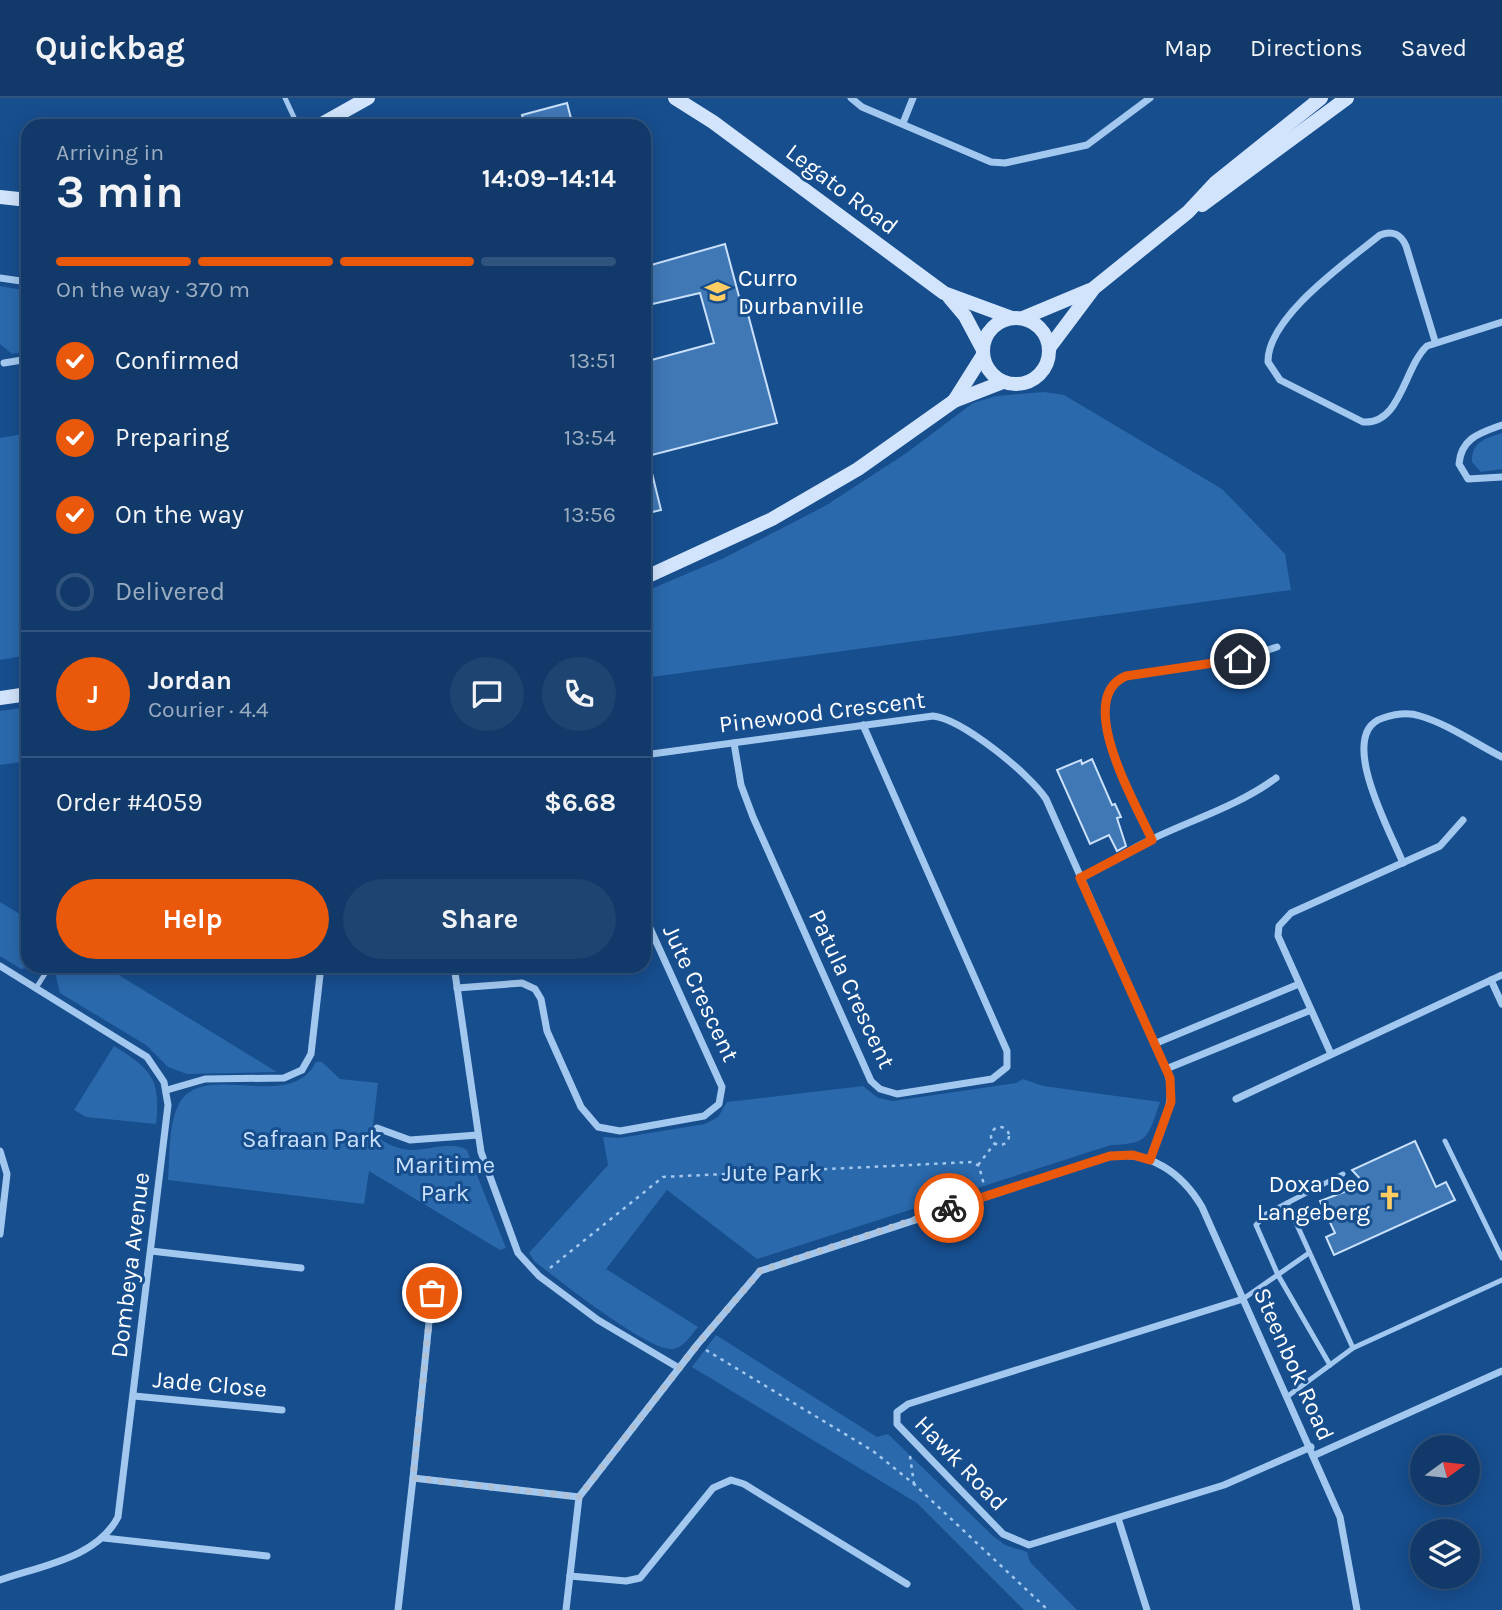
<!DOCTYPE html>
<html lang="en">
<head>
<meta charset="utf-8">
<style>
  :root { --surface:#113a6a; --page:#1e4572; --text:#f1f3f6; --muted:#9cadc1; --line:#30547e; --accent:#ea580c }
  body { margin:0; font-family:Karla,sans-serif; background:var(--page); color:var(--text); height:100vh; display:flex; flex-direction:column; font-size:26px; white-space:nowrap }
  * { box-sizing:border-box; margin:0 }
  p { font-size:23px; color:var(--muted) }
  .icon { flex:none; width:38px; height:38px; fill:none; stroke:currentColor; stroke-width:2; stroke-linecap:round; stroke-linejoin:round }
  .map { position:relative; flex:1; overflow:hidden }
  .drawer { position:absolute; left:21px; top:21px; width:630px; height:854px; display:flex; flex-direction:column; background:var(--surface); border-radius:21px; box-shadow:0 4px 18px #0003,0 0 0 2px var(--line) }
  .drawer>* { flex:none }
  .needle { width:46px; rotate:75deg }
  .controls { position:absolute; left:1410px; top:1337px; display:grid; gap:14px }
  .controls a { display:grid; place-items:center; width:70px; height:70px; border-radius:50%; background:var(--surface); box-shadow:0 4px 18px #0003,0 0 0 2px var(--line); font-size:35px }
  .pin { position:absolute; display:grid; place-items:center; width:60px; height:60px; color:#fff; margin:-30px; border:4px solid #fff; border-radius:50%; box-shadow:0 2px 7px #0007 }
  .courier { position:absolute; display:grid; place-items:center; width:70px; height:70px; margin:-35px; border:5px solid #ea580c; border-radius:50%; background:#fff; color:#222; box-shadow:0 2px 9px #0007 }
  .headline em { font-style:normal; font-weight:700 }
  .headline div { display:flex; flex-direction:column-reverse }
  .headline { display:flex; align-items:center; justify-content:space-between; height:119px; padding:0 35px }
  h1 { font-size:46px; font-weight:700; line-height:52px }
  .bar { display:grid; grid-template-columns:repeat(4,1fr); gap:10px 7px; align-content:center; height:84px; padding:0 35px }
  .bar i { height:9px; border-radius:5px; background:var(--line) }
  .bar .current { background:var(--accent) }
  .bar p { grid-column:span 4 }
  .line { display:flex; align-items:center; gap:18px; padding:0 35px; border-top:2px solid var(--line) }
  .line div { flex:1 }
  .round { display:grid; place-items:center; flex:none; width:74px; height:74px; border-radius:37px; background:var(--page) }
  ol { padding:0 35px; list-style:none }
  li { display:flex; align-items:center; gap:21px; height:77px }
  li p { margin-inline-start:auto }
  li .icon { padding:7px; border-radius:50%; background:var(--accent); color:#fff; stroke-width:4 }
  li:last-child { color:var(--muted) }
  li i { width:38px; height:38px; border:4px solid var(--line); border-radius:50% }
  .cta { display:flex; gap:14px; margin-top:auto; padding:14px 35px }
  .cta a { flex:1; height:80px; border-radius:42px; background:var(--accent); color:#fff; font-size:28px; font-weight:700; line-height:80px; text-align:center }
  .cta a+a { background:var(--page); color:var(--text) }
  header { display:flex; align-items:center; gap:42px; box-sizing:border-box; height:98px; padding:0 35px; background:var(--surface); border-bottom:2px solid var(--line) }
  header strong { font-size:33px }
  nav { display:flex; gap:38px; margin-inline-start:auto; font-size:24px }
  .map>svg:first-child { display:block }
</style>
</head>
<body>
<header>
<strong>Quickbag</strong>
<nav><a>Map</a><a>Directions</a><a>Saved</a></nav>
</header>
<div class="map">
<svg width="1502" height="1512" viewBox="0 0 1502 1512">
  <rect width="100%" height="100%" fill="#174e8e"/>
  <!-- green -->
  <g fill="#2a69ac">
    <path d="M0 188 28 193V253L12 256 0 246Z"/>
    <path d="M1044 294 1064 297 1222 391 1285 456 1291 492 644 580V494L724 460 825 408 905 356 973 305 996 298Z"/>
    <path d="M28 335V557L0 562V340Z"/>
    <path d="M1502 335V371L1481 374 1472 364C1471 344 1486 340 1502 335Z"/>
    <path d="M28 609V663L0 667V613Z"/>
    <path d="M0 804 28 821V868L36 869 21 871 0 858Z"/>
    <path d="M61 868H104L277 974 187 976 168 969 146 947 60 895 56 878Z"/>
    <path d="M114 948C151 971 161 981 156 1026L86 1019 74 1012Z"/>
    <path d="M316 964H322L340 981 378 985 372 1036C384 1044 395 1051 410 1052 427 1053 451 1042 467 1052L506 1150 500 1152 369 1073 364 1106 168 1082C170 1059 168 1027 179 1006 203 961 290 1016 316 964Z"/>
    <path d="M1023 981 1043 988 1160 1004C1148 1038 1150 1046 1111 1047L757 1161 667 1092 606 1171 698 1229C691 1237 685 1248 674 1251 651 1256 558 1181 535 1164L529 1155 608 1067 603 1039 619 1040 705 1026 718 1019 727 1004 863 988 878 1000 893 1003 1016 985Z"/>
    <path d="M716 1237 877 1339 888 1336 993 1438 1005 1447 1027 1454 1030 1464 1077 1512H1024L917 1405 692 1269Z"/>
  </g>
  <!-- building -->
  <g fill="#4078b6" stroke="#c9e1fb" stroke-width="2">
    <path d="M567 5 573 28H525L522 17Z"/>
    <path d="M725 146 741 206 745 205 777 325 644 359V264L714 245 700 195 644 208V169Z"/>
    <path d="M649 363 661 412 644 416V364Z"/>
    <path d="M1092 661 1112 707 1115 706 1121 719 1117 720 1126 748 1117 753 1109 737 1090 746 1057 672 1081 662 1082 666Z"/>
    <path d="M1415 1043 1436 1089 1446 1084 1455 1102 1334 1157 1326 1139 1335 1135 1320 1103 1365 1086 1352 1072Z"/>
  </g>
  <g fill="none" stroke-linecap="round" stroke-linejoin="round">
    <!-- path -->
    <g stroke="#a3c8ef" stroke-width="2.5" stroke-dasharray="3.5 5" stroke-linecap="butt">
      <circle cx="1000" cy="1038" r="9"/>
      <path d="M978 1067 995 1045"/>
      <path d="M550 1170 663 1079 972 1064 979 1068 984 1087"/>
      <path d="M706 1252 873 1353 914 1386 1048 1512"/>
      <path d="M910 1358 914 1386"/>
    </g>
    <!-- lane -->
    <g stroke="#a3c8ef" stroke-width="5">
      <path d="M285 0 298 28"/>
      <path d="M36 890 50 868"/>
      <path d="M1445 1043 1502 1160"/>
      <path d="M1287 1105 1353 1250"/>
      <path d="M1243 1201 1309 1155"/>
      <path d="M1330 1267 1278 1177 1256 1127 1266 1116 1343 1076"/>
      <path d="M1288 1298 1353 1250 1502 1182"/>
    </g>
    <!-- street -->
    <g stroke="#a3c8ef" stroke-width="7">
      <path d="M851 0 862 9 991 64 1005 65 1087 47 1150 0"/>
      <path d="M903 25 913 0"/>
      <path d="M0 180 28 184"/>
      <path d="M1435 243 1406 148C1401 136 1392 132 1380 137 1348 163 1267 219 1268 264L1280 282 1363 324C1401 327 1404 269 1427 248L1502 224"/>
      <path d="M4 265 28 261"/>
      <path d="M1502 327C1480 335 1461 340 1459 366L1468 381 1502 379"/>
      <path d="M734 645 741 687 753 719 871 983 880 991 897 996 992 981 1007 969V953L863 627"/>
      <path d="M644 657 933 618C962 621 1030 676 1046 701L1166 971C1179 1002 1160 1033 1150 1062"/>
      <path d="M1152 742C1136 707 1073 600 1126 578L1240 561 1277 549"/>
      <path d="M1403 765C1391 735 1335 635 1383 620 1395 616 1408 614 1420 618 1448 626 1476 646 1502 659"/>
      <path d="M1080 780C1101 770 1118 759 1138 748 1183 724 1234 711 1276 680"/>
      <path d="M0 868 147 959 164 984 168 1007 118 1419C97 1460 40 1468 0 1482"/>
      <path d="M454 868 481 1054 518 1155 539 1178 598 1222 679 1270"/>
      <path d="M1491 882 1502 906"/>
      <path d="M457 890 522 885 535 891 541 901 547 933 581 1009 598 1029 620 1033 704 1018 719 1006 722 989 644 817"/>
      <path d="M1154 946 1299 886"/>
      <path d="M1331 956 1278 838 1279 828 1291 815 1440 748 1463 722"/>
      <path d="M1166 971 1311 912"/>
      <path d="M167 992 205 981 284 980 302 972 311 956 321 868"/>
      <path d="M1236 1001 1502 877"/>
      <path d="M377 1030 410 1042 478 1037"/>
      <path d="M0 1053 7 1076 0 1136"/>
      <path d="M151 1153 301 1170"/>
      <path d="M1243 1201 908 1306 897 1314V1326L1003 1436 1029 1447 1224 1387 1311 1349"/>
      <path d="M134 1298 282 1312"/>
      <path d="M1315 1357 1502 1273"/>
      <path d="M413 1380 432 1195"/>
      <path d="M1118 1420 1147 1512"/>
      <path d="M104 1440 267 1458"/>
      <path d="M570 1478 626 1483 640 1480 713 1390 731 1382 744 1386 907 1486"/>
      <path d="M398 1512 413 1380 579 1399"/>
      <path d="M566 1512 579 1399 697 1247 760 1173 1110 1058C1151 1053 1182 1075 1202 1109L1340 1419 1357 1512"/>
    </g>
    <!-- secondary -->
    <g stroke="#d1e4fb" stroke-width="14">
      <path d="M675 0 713 24 944 195 1012 220"/>
      <path d="M318 28 368 0"/>
      <path d="M0 99 28 102"/>
      <path d="M1202 107 1347 0"/>
      <path d="M949 199 965 218 982 250"/>
      <circle cx="1016" cy="253" r="33"/>
      <path d="M1023 220 1090 192"/>
      <path d="M1049 250 1094 190 1188 114 1215 85 1321 0"/>
      <path d="M954 303 983 257"/>
      <path d="M644 480 772 421 858 371 954 303 1003 284"/>
      <path d="M0 600 28 596"/>
    </g>
  </g>
  <g fill="none" stroke-linecap="round" stroke-linejoin="round">
    <!-- done -->
    <path stroke="#aec1d7" stroke-width="7" stroke-dasharray="0 12.6" d="M432 1195 413 1380 579 1399 697 1247 760 1173 949 1110"/>
    <!-- route -->
    <path stroke="#ea580c" stroke-width="9" d="M949 1110 1110 1058 1133 1057 1150 1062 1171 1004 1170 980 1080 780 1152 742C1136 706 1073 600 1126 578L1240 561"/>
  </g>
  <!-- icons -->
  <defs>
    <symbol id="school-bare" viewBox="-9 -9 18 18"><path d="M0-5L7-2L0 1L-7-2ZM-4 1L0 2.5L4 1V4Q0 6-4 4Z" fill="#ffcd61" stroke="#174e8e" stroke-width="2.5" paint-order="stroke"/></symbol>
    <symbol id="church-bare" viewBox="-9 -9 18 18"><path d="M-1.2-6h2.4v3.5h3.3v2.4h-3.3V6h-2.4V-.1h-3.3v-2.4h3.3Z" fill="#ffcd61" stroke="#174e8e" stroke-width="2.5" paint-order="stroke"/></symbol>
  </defs>
  <g fill-rule="evenodd">
    <use href="#school-bare" x="700" y="176" width="35" height="35"/>
    <use href="#church-bare" x="1372" y="1082" width="35" height="35"/>
  </g>
  <g text-anchor="middle" stroke-width="6" stroke-linejoin="round" paint-order="stroke">
    <!-- street labels -->
    <g font-size="24" fill="#fff" stroke="#174e8e">
      <text transform="translate(842 91) rotate(37)" y="8">Legato Road</text>
      <text transform="translate(822 614) rotate(-7)" y="8">Pinewood Crescent</text>
      <text transform="translate(852 891) rotate(65)" y="8">Patula Crescent</text>
      <text transform="translate(701 895) rotate(65)" y="8">Jute Crescent</text>
      <text transform="translate(130 1167) rotate(-83)" y="8">Dombeya Avenue</text>
      <text transform="translate(1294 1266) rotate(66)" y="8">Steenbok Road</text>
      <text transform="translate(210 1286) rotate(5)" y="8">Jade Close</text>
      <text transform="translate(961 1365) rotate(46)" y="8">Hawk Road</text>
    </g>
    <!-- poi labels -->
    <g font-size="24" fill="#fff" stroke="#174e8e" text-anchor="start">
      <text x="738" y="188">Curro<tspan x="738" dy="28">Durbanville</tspan></text>
      <text x="1370" y="1094" text-anchor="end">Doxa Deo<tspan x="1370" dy="28">Langeberg</tspan></text>
    </g>
    <!-- park labels -->
    <g font-size="24" fill="#c9e1fb" stroke="#174e8e">
      <text x="312" y="1049">Safraan Park</text>
      <text x="445" y="1075">Maritime<tspan x="445" dy="28">Park</tspan></text>
      <text x="772" y="1083">Jute Park</text>
    </g>
  </g>
</svg>
<div class="controls">
<a><svg class="needle" viewBox="-14 -14 28 28"><path d="M0-13l5 13h-10z" fill="#e53935"/><path d="M0 13l5-13h-10z" fill="#9cadc1"/></svg></a>
<a><svg class="icon" aria-label="layers" viewBox="0 0 24 24"><path d="M12 4l9 5-9 5-9-5zM3 14l9 5 9-5"/></svg></a>
</div>
<div class="pin" style="left:432px;top:1195px;background:#ea580c"><svg class="icon" aria-label="bag" viewBox="0 0 24 24"><path d="M5 8h14l-1 12H6zM9 8a3 3 0 0 1 6 0"/></svg></div>
<div class="pin" style="left:1240px;top:561px;background:#1f2937"><svg class="icon" aria-label="home" viewBox="0 0 24 24"><path d="M3 11l9-7 9 7M6 9v11h12V9"/></svg></div>
<div class="courier" style="left:949px;top:1110px"><svg class="icon" aria-label="bike" viewBox="0 0 24 24"><circle cx="6" cy="16" r="4"/><circle cx="18" cy="16" r="4"/><path d="M6 16l4-8h5l3 8M10 8l3 8H6M13 5h3"/></svg></div>
<section class="drawer">
<div class="headline"><div><h1>3 min</h1><p>Arriving in</p></div><em>14:09–14:14</em></div>
<div class="bar"><i class="current"></i><i class="current"></i><i class="current"></i><i></i><p>On the way · 370 m</p></div>
<ol>
<li><svg class="icon" aria-label="check" viewBox="0 0 24 24"><path d="M5 12l5 5 9-10"/></svg>Confirmed<p>13:51</p></li>
<li><svg class="icon" aria-label="check" viewBox="0 0 24 24"><path d="M5 12l5 5 9-10"/></svg>Preparing<p>13:54</p></li>
<li><svg class="icon" aria-label="check" viewBox="0 0 24 24"><path d="M5 12l5 5 9-10"/></svg>On the way<p>13:56</p></li>
<li><i></i>Delivered</li>
</ol>
<div class="line" style="height:126px"><b class="round" style="background:var(--accent);color:#fff">J</b><div><b>Jordan</b><p>Courier · 4.4</p></div><a class="round"><svg class="icon" aria-label="chat" viewBox="0 0 24 24"><path d="M4 5h16v11H9l-5 4z"/></svg></a><a class="round"><svg class="icon" aria-label="phone" viewBox="0 0 24 24"><path d="M5 4h4l2 5-3 2q2 4 5 5l2-3 5 2v4C11 20 4 13 5 4z"/></svg></a></div>
<div class="line" style="height:91px"><div>Order #4059</div><b>$6.68</b></div>
<div class="cta"><a>Help</a><a>Share</a></div>
</section>
</div>
</body>
</html>
